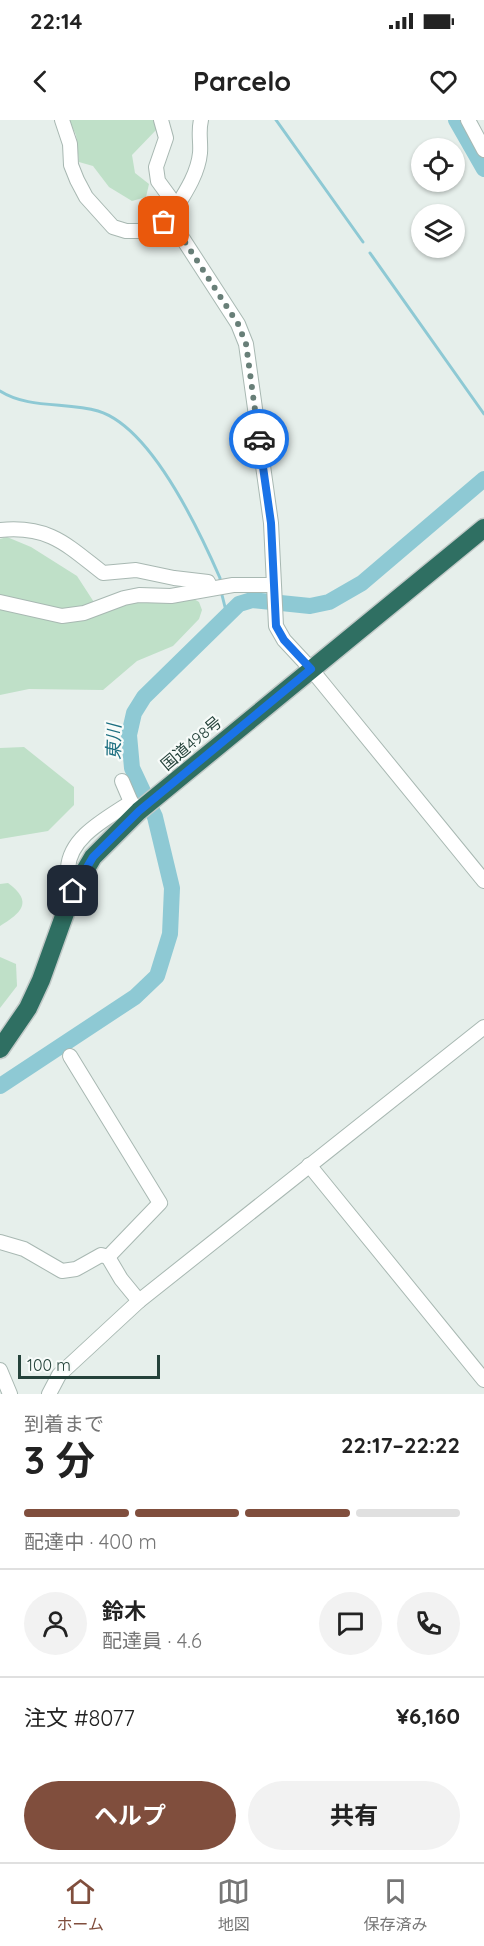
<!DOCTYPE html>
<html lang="ja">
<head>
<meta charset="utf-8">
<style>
  :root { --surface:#fff; --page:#f2f2f2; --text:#222; --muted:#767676; --line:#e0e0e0; --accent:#804e3d }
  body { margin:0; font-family:Quicksand,"Noto Sans JP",sans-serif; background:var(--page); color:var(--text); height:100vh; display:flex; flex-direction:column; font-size:22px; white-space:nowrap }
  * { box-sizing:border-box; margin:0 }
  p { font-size:20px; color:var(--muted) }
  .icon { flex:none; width:33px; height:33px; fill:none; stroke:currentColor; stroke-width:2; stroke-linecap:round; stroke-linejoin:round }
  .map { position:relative; height:1274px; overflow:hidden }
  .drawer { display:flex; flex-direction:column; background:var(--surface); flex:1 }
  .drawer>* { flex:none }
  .tools { position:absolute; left:411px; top:18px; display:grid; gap:12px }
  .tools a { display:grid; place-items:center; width:54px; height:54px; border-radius:50%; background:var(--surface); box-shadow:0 2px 4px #0004; font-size:30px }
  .scale { position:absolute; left:18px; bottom:15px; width:142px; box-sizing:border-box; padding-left:6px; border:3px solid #24423a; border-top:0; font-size:16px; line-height:21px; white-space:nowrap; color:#24423a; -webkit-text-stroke:4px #f7fbf9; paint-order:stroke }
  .pin { position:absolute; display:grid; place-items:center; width:51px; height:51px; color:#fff; margin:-26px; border-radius:12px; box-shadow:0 3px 9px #0006 }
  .courier { position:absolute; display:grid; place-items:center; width:60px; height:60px; margin:-30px; border:4px solid #1a73e8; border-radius:50%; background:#fff; color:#222; box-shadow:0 2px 8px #0007 }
  .overview em { font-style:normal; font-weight:700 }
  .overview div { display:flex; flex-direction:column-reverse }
  .overview { display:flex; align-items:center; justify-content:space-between; height:102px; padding:0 24px }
  h1 { font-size:39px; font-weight:700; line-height:45px }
  .bar { display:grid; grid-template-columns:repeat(4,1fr); gap:9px 6px; align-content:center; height:72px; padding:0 24px }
  .bar i { height:8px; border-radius:4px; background:var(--line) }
  .bar .selected { background:var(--accent) }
  .bar p { grid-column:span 4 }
  .line { display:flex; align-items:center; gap:15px; padding:0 24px; border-top:2px solid var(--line) }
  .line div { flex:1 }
  .round { display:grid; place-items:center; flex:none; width:63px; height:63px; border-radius:32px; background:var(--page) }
  .action { display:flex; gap:12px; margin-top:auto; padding:12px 24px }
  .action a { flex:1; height:69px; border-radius:36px; background:var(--accent); color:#fff; font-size:24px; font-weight:700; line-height:69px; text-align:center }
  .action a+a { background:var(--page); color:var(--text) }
  .status { display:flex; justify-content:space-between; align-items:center; height:42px; padding:0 30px; background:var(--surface); direction:ltr }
  .status svg { height:16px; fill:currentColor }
  header { display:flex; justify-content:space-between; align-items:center; height:78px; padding:0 24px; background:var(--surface); font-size:27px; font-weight:700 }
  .tab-bar { display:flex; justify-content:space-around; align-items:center; height:84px; border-top:2px solid var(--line); background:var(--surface); font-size:16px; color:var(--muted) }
  .tab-bar a { display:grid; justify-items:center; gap:3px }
  .tab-bar .selected { color:var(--accent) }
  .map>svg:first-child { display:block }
</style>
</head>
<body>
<div class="status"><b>22:14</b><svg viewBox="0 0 49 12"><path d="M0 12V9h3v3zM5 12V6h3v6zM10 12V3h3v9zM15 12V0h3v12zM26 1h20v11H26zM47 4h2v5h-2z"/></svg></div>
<header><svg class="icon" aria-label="back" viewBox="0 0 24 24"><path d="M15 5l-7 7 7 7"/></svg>Parcelo<svg class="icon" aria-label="heart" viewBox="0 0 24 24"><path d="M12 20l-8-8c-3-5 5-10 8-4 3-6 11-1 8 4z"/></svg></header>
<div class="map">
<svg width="484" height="1274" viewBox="0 0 484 1274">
  <rect width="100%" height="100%" fill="#e6efeb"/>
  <!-- green -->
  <g fill="#bfe0c8">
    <path d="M69 0H158L157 9 132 35 135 53 149 64 146 77 132 81 109 67 93 46 79 42 76 15Z"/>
    <path d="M7 417 31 427 77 456 101 493 131 481 189 476 199 482 202 490 199 499 173 526 137 541 103 570 29 569 0 575V419Z"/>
    <path d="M24 627 74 667V685L48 711 0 719V628Z"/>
    <path d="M8 763C34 782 21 793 0 806V764Z"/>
    <path d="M0 837 16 844 17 866 0 888Z"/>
  </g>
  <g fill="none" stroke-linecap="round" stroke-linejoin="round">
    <!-- stream -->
    <g stroke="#8ec9d4" stroke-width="3">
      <path d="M276 0 363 122"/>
      <path d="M370 133 484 294"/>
      <path d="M0 271C28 289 67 282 98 291 151 307 199 410 220 458V465"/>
      <path d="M221 471 227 495"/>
    </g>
    <!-- river -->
    <g stroke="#8ec9d4" stroke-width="16">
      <path d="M456 0 484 49"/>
      <path d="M0 966 135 877 157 856 170 814 172 768 155 697 132 648 129 615 134 593 144 577 239 484 252 480 310 486 329 482 362 463 484 359"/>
    </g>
    <defs>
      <g id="minor">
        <path d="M62 0 70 24 71 45 77 60 86 77 113 107 126 111H139L164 102H172"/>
        <path d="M161 0 166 18 156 47 158 61 177 87"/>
        <path d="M201 0C198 12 201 22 200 33 198 55 183 76 172 94V102L238 204 246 224 271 403 276 506 284 520 311 549 484 761"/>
        <path d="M468 0 484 30"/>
        <path d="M0 410C49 405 67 425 103 453L136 450 174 458 208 462 211 468"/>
        <path d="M0 482 62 496 84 493 124 478 139 475 171 476 233 465H273"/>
        <path d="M122 661 131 682"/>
        <path d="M73 771C71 764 68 755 68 748 70 716 108 698 131 682L139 691"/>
        <path d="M70 936 160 1083 108 1137"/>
        <path d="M309 1045 484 1260"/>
        <path d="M0 1122 24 1129 62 1151 76 1149 101 1135 108 1137"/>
        <path d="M108 1137 121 1159 139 1181"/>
        <path d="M0 1250 10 1274"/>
        <path d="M49 1274 59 1255 139 1181 484 907"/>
      </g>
      <path id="highway" d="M0 929 28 888 41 860 73 771 93 737 139 691 484 408"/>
    </defs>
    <!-- minor casing -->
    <use href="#minor" stroke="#a8b8b2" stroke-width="16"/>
    <!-- highway casing -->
    <use href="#highway" stroke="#c2cac8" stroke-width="21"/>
    <!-- minor -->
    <use href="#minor" stroke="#fff" stroke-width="14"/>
    <!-- highway -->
    <use href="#highway" stroke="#2f6f62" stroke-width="18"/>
  </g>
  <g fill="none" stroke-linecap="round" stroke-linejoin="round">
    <!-- done -->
    <path stroke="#687f78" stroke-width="6" stroke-dasharray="0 10.8" d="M164 102H172L238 204 246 224 259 319"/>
    <!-- route -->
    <path stroke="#1a73e8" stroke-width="8" d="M73 771 93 737 139 691 311 549 284 520 276 506 271 403 259 319"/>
  </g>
  <g text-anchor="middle" stroke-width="4.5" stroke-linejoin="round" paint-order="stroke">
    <!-- street labels -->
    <g font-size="16" fill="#24423a" stroke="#f7fbf9">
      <text transform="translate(191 623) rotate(-40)" y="6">国道498号</text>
    </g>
    <!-- water labels -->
    <g font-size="18" font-style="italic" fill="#1c6f80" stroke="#f7fbf9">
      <text transform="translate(114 622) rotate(-89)" y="6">東川</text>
    </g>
  </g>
</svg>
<div class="tools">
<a><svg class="icon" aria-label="locate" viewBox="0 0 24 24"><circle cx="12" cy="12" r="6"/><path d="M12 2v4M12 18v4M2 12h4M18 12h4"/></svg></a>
<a><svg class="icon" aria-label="layers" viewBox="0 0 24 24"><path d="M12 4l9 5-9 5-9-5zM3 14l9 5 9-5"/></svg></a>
</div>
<div class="scale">100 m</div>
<div class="pin" style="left:164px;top:102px;background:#ea580c"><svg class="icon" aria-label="bag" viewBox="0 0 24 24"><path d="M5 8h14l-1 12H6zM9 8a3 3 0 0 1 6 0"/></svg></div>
<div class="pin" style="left:73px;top:771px;background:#1f2937"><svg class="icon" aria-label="home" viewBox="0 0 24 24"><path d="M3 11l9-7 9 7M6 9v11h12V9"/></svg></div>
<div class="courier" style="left:259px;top:319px"><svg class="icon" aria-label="car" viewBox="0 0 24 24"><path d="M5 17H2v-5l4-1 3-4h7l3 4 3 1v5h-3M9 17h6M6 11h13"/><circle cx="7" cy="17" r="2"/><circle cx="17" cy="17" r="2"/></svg></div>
</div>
<section class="drawer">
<div class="overview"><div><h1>3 分</h1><p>到着まで</p></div><em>22:17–22:22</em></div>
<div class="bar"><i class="selected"></i><i class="selected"></i><i class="selected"></i><i></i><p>配達中 · 400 m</p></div>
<div class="line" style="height:108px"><a class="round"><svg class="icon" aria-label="person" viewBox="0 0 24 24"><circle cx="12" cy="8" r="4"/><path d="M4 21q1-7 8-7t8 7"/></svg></a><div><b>鈴木</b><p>配達員 · 4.6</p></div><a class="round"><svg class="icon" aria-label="chat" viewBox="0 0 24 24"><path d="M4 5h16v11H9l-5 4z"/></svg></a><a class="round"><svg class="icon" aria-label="phone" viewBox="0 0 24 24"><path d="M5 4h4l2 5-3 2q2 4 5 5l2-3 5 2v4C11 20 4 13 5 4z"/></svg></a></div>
<div class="line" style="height:78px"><div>注文 #8077</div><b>¥6,160</b></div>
<div class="action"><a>ヘルプ</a><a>共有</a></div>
</section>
<nav class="tab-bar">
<a class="selected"><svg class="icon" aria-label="home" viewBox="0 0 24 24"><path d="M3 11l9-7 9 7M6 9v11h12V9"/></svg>ホーム</a>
<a><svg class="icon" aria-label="map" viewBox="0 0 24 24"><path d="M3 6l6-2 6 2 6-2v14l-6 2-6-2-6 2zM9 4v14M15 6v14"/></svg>地図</a>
<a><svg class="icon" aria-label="saved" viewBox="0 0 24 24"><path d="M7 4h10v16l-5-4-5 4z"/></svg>保存済み</a>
</nav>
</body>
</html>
